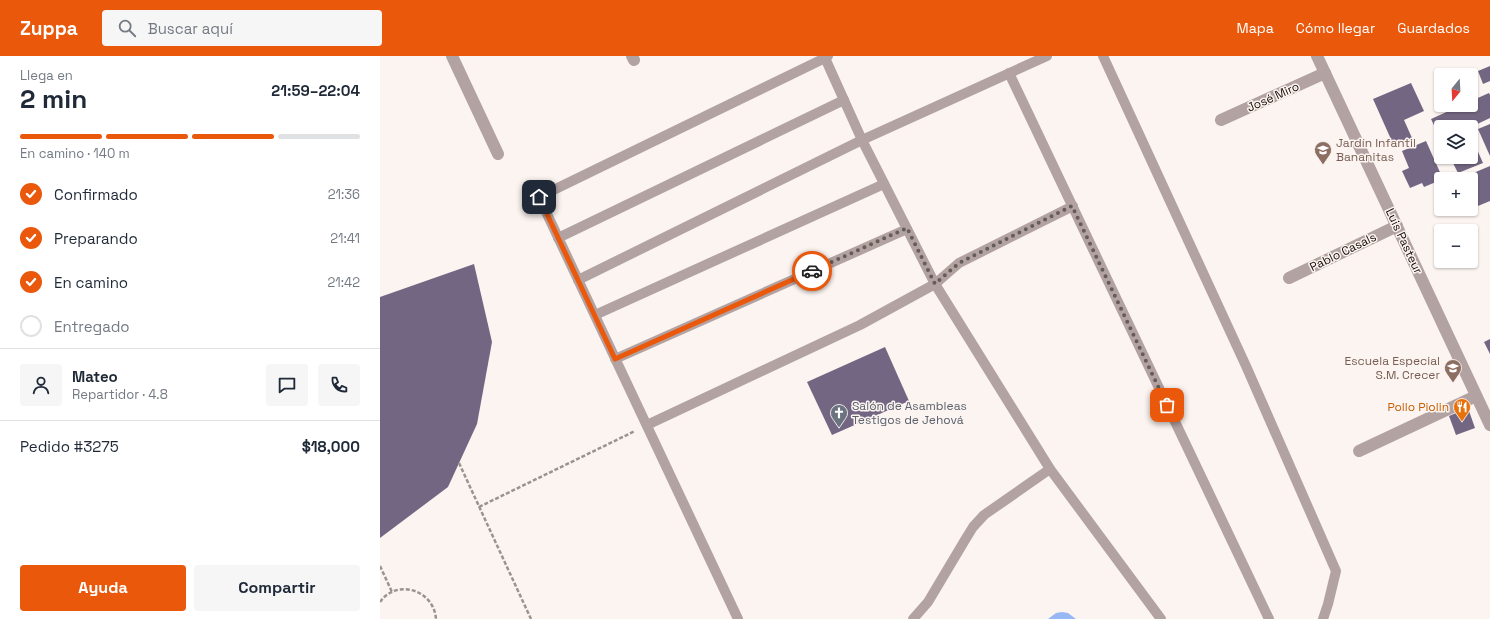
<!DOCTYPE html>
<html lang="es">
<head>
<meta charset="utf-8">
<style>
  :root { --surface:#fff; --page:#f6f6f7; --text:#1f2937; --muted:#747a83; --line:#e0e1e3; --accent:#ea580c }
  body { margin:0; font-family:"Space Grotesk",sans-serif; background:var(--page); color:var(--text); height:100vh; display:flex; flex-direction:column; font-size:15px; white-space:nowrap }
  * { box-sizing:border-box; margin:0 }
  p { font-size:13px; color:var(--muted) }
  .icon { flex:none; width:22px; height:22px; fill:none; stroke:currentColor; stroke-width:2; stroke-linecap:round; stroke-linejoin:round }
  .map { position:relative; flex:1; overflow:hidden }
  .sheet { display:flex; flex-direction:column; background:var(--surface); width:380px }
  .sheet>* { flex:none }
  .needle { width:26px; rotate:198deg }
  .fabs { position:absolute; left:1054px; top:12px; display:grid; gap:8px }
  .fabs a { display:grid; place-items:center; width:44px; height:44px; border-radius:4px; background:var(--surface); box-shadow:0 1px 3px #0004; font-size:20px }
  .pin { position:absolute; display:grid; place-items:center; width:34px; height:34px; color:#fff; margin:-17px; border-radius:8px; box-shadow:0 2px 6px #0006 }
  .courier { position:absolute; display:grid; place-items:center; width:40px; height:40px; margin:-20px; border:3px solid #ea580c; border-radius:50%; background:#fff; color:#222; box-shadow:0 1px 5px #0007 }
  .summary em { font-style:normal; font-weight:600 }
  .summary div { display:flex; flex-direction:column-reverse }
  .summary { display:flex; align-items:center; justify-content:space-between; height:68px; padding:0 20px }
  h1 { font-size:26px; font-weight:600; line-height:30px }
  .bar { display:grid; grid-template-columns:repeat(4,1fr); gap:6px 4px; align-content:center; height:48px; padding:0 20px }
  .bar i { height:5px; border-radius:3px; background:var(--line) }
  .bar .selected { background:var(--accent) }
  .bar p { grid-column:span 4 }
  .line { display:flex; align-items:center; gap:10px; padding:0 20px; border-top:1px solid var(--line) }
  .line div { flex:1 }
  .round { display:grid; place-items:center; flex:none; width:42px; height:42px; border-radius:4px; background:var(--page) }
  ol { padding:0 20px; list-style:none }
  li { display:flex; align-items:center; gap:12px; height:44px }
  li p { margin-inline-start:auto }
  li .icon { padding:4px; border-radius:50%; background:var(--accent); color:#fff; stroke-width:4 }
  li:last-child { color:var(--muted) }
  li i { width:22px; height:22px; border:2px solid var(--line); border-radius:50% }
  .cta { display:flex; gap:8px; margin-top:auto; padding:8px 20px }
  .cta a { flex:1; height:46px; border-radius:4px; background:var(--accent); color:#fff; font-size:16px; font-weight:600; line-height:46px; text-align:center }
  .cta a+a { background:var(--page); color:var(--text) }
  header { display:flex; align-items:center; gap:24px; box-sizing:border-box; height:56px; padding:0 20px; background:var(--accent); color:#fff }
  header strong { font-size:19px }
  nav { display:flex; gap:22px; margin-inline-start:auto; font-size:14px }
  .search { width:280px; height:36px; background:var(--page); display:flex; align-items:center; gap:10px; box-sizing:border-box; padding:0 14px; border-radius:4px; color:var(--muted); font-size:15px }
  main { display:flex; flex:1; min-height:0 }
  .map>svg:first-child { display:block }
</style>
</head>
<body>
<header>
<strong>Zuppa</strong>
<div class="search"><svg class="icon" aria-label="search" viewBox="0 0 24 24"><circle cx="10" cy="10" r="6"/><path d="M15 15l6 6"/></svg>Buscar aquí</div>
<nav><a>Mapa</a><a>Cómo llegar</a><a>Guardados</a></nav>
</header>
<main>
<section class="sheet">
<div class="summary"><div><h1>2 min</h1><p>Llega en</p></div><em>21:59–22:04</em></div>
<div class="bar"><i class="selected"></i><i class="selected"></i><i class="selected"></i><i></i><p>En camino · 140 m</p></div>
<ol>
<li><svg class="icon" aria-label="check" viewBox="0 0 24 24"><path d="M5 12l5 5 9-10"/></svg>Confirmado<p>21:36</p></li>
<li><svg class="icon" aria-label="check" viewBox="0 0 24 24"><path d="M5 12l5 5 9-10"/></svg>Preparando<p>21:41</p></li>
<li><svg class="icon" aria-label="check" viewBox="0 0 24 24"><path d="M5 12l5 5 9-10"/></svg>En camino<p>21:42</p></li>
<li><i></i>Entregado</li>
</ol>
<div class="line" style="height:72px"><a class="round"><svg class="icon" aria-label="person" viewBox="0 0 24 24"><circle cx="12" cy="8" r="4"/><path d="M4 21q1-7 8-7t8 7"/></svg></a><div><b>Mateo</b><p>Repartidor · 4.8</p></div><a class="round"><svg class="icon" aria-label="chat" viewBox="0 0 24 24"><path d="M4 5h16v11H9l-5 4z"/></svg></a><a class="round"><svg class="icon" aria-label="phone" viewBox="0 0 24 24"><path d="M5 4h4l2 5-3 2q2 4 5 5l2-3 5 2v4C11 20 4 13 5 4z"/></svg></a></div>
<div class="line" style="height:52px"><div>Pedido #3275</div><b>$18,000</b></div>
<div class="cta"><a>Ayuda</a><a>Compartir</a></div>
</section>
<div class="map">
<svg width="1110" height="563" viewBox="0 0 1110 563">
  <rect width="100%" height="100%" fill="#fbf4f0"/>
  <!-- water -->
  <path fill="#97b8f3" d="M682 556 688 557 696 563H668L676 557Z"/>
  <!-- building -->
  <g fill="#736682">
    <path d="M1110 10V25L1103 28 1098 15Z"/>
    <path d="M1031 27 1044 55 1024 64 1032 82 1014 90 993 43Z"/>
    <path d="M1109 37 1110 39V62L1091 71H1061V84L1051 63 1082 49H1091V45Z"/>
    <path d="M1110 68V100L1098 73Z"/>
    <path d="M1091 80 1103 107 1078 117 1070 101H1091Z"/>
    <path d="M1046 85 1063 123 1044 131 1042 127 1030 132 1022 115 1029 112 1022 95Z"/>
    <path d="M1110 110V145L1093 152 1091 147V123H1079Z"/>
    <path d="M94 208 112 286 97 368 68 431 0 482V241Z"/>
    <path d="M1110 283V298L1104 286Z"/>
    <path d="M505 291 529 345 452 379 427 326Z"/>
    <path d="M1088 352 1095 372 1076 379 1069 360Z"/>
  </g>
  <g fill="none" stroke-linecap="round" stroke-linejoin="round">
    <!-- path -->
    <g stroke="#9b938e" stroke-width="2.5" stroke-dasharray="4 2" stroke-linecap="butt">
      <path d="M79 407 151 563"/>
      <path d="M99 451 255 375"/>
      <path d="M0 510 12 536"/>
      <path d="M0 546C17 522 54 534 56 563"/>
    </g>
    <!-- lane -->
    <g stroke="#b3a2a2" stroke-width="10">
      <path d="M448 0 445 2 482 84 555 228 670 413 781 563"/>
      <path d="M723 0 866 310 956 515 948 548 943 563"/>
      <path d="M629 17 889 563"/>
      <path d="M178 182 464 44"/>
      <path d="M198 224 482 84 667 0"/>
      <path d="M215 259 504 128"/>
      <path d="M235 303 527 173"/>
      <path d="M267 369 480 269 555 228 579 207 693 150"/>
      <path d="M358 563 159 141 445 2"/>
      <path d="M533 563 548 546 585 484 593 471 604 459 670 413"/>
    </g>
    <!-- street -->
    <g stroke="#b3a2a2" stroke-width="12">
      <path d="M72 0 118 98"/>
      <path d="M252 0 254 4"/>
      <path d="M937 0 1110 369"/>
      <path d="M841 64 945 17"/>
      <path d="M909 222 1017 170"/>
      <path d="M979 395 1096 340"/>
    </g>
  </g>
  <g fill="none" stroke-linecap="round" stroke-linejoin="round">
    <!-- done -->
    <path stroke="#665d57" stroke-width="4" stroke-dasharray="0 7.2" d="M432 215 527 172 555 228 579 207 692 150 787 349"/>
    <!-- route -->
    <path stroke="#ea580c" stroke-width="5" d="M159 141 235 303 432 215"/>
  </g>
  <!-- icons -->
  <defs>
    <symbol id="school-pin" viewBox="-11 -11 22 30"><path d="M0 17L-7.5 6A9.5 9.5 0 1 1 7.5 6Z" fill="#8d6e63" stroke="#fbf4f0"/><path d="M0-5L7-2L0 1L-7-2ZM-4 1L0 2.5L4 1V4Q0 6-4 4Z" fill="#fff"/></symbol>
    <symbol id="restaurant-pin" viewBox="-11 -11 22 30"><path d="M0 17L-7.5 6A9.5 9.5 0 1 1 7.5 6Z" fill="#e8710a" stroke="#fbf4f0"/><path d="M-5-6h1v4h1v-4h1v4h1v-4h1v5L-1.5 .5V6h-2V.5L-5-1ZM5-6V6H3V1.5H1.5Q1.5-4 5-6Z" fill="#fff"/></symbol>
    <symbol id="church-pin" viewBox="-11 -11 22 30"><path d="M0 17L-7.5 6A9.5 9.5 0 1 1 7.5 6Z" fill="#6b7280" stroke="#fbf4f0"/><path d="M-1.2-6h2.4v3.5h3.3v2.4h-3.3V6h-2.4V-.1h-3.3v-2.4h3.3Z" fill="#fff"/></symbol>
  </defs>
  <g fill-rule="evenodd">
    <use href="#school-pin" x="933" y="84" width="20" height="27"/>
    <use href="#school-pin" x="1063" y="302" width="20" height="27"/>
    <use href="#restaurant-pin" x="1072" y="341" width="20" height="27"/>
    <use href="#church-pin" x="449" y="347" width="20" height="27"/>
  </g>
  <g text-anchor="middle" stroke-width="3" stroke-linejoin="round" paint-order="stroke">
    <!-- street labels -->
    <g font-size="12" fill="#160b05" stroke="#fbf4f0">
      <text transform="translate(893 41) rotate(-24)" y="4">José Miro</text>
      <text transform="translate(1024 185) rotate(65)" y="4">Luis Pasteur</text>
      <text transform="translate(963 196) rotate(-26)" y="4">Pablo Casals</text>
    </g>
    <!-- education labels -->
    <g font-size="12" fill="#785e54" stroke="#fbf4f0" text-anchor="start">
      <text x="956" y="91">Jardín Infantil<tspan x="956" dy="14">Bananitas</tspan></text>
      <text x="1060" y="309" text-anchor="end">Escuela Especial<tspan x="1060" dy="14">S.M. Crecer</tspan></text>
    </g>
    <!-- worship labels -->
    <g font-size="12" fill="#5b616d" stroke="#fbf4f0" text-anchor="start">
      <text x="472" y="354">Salón de Asambleas<tspan x="472" dy="14">Testigos de Jehová</tspan></text>
    </g>
    <!-- food labels -->
    <g font-size="12" fill="#c56008" stroke="#fbf4f0" text-anchor="end">
      <text x="1069" y="355">Pollo Piolin</text>
    </g>
  </g>
</svg>
<div class="fabs">
<a><svg class="needle" viewBox="-14 -14 28 28"><path d="M0-13l5 13h-10z" fill="#e53935"/><path d="M0 13l5-13h-10z" fill="#747a83"/></svg></a>
<a><svg class="icon" aria-label="layers" viewBox="0 0 24 24"><path d="M12 4l9 5-9 5-9-5zM3 14l9 5 9-5"/></svg></a>
<a>+</a>
<a>−</a>
</div>
<div class="pin" style="left:787px;top:349px;background:#ea580c"><svg class="icon" aria-label="bag" viewBox="0 0 24 24"><path d="M5 8h14l-1 12H6zM9 8a3 3 0 0 1 6 0"/></svg></div>
<div class="pin" style="left:159px;top:141px;background:#1f2937"><svg class="icon" aria-label="home" viewBox="0 0 24 24"><path d="M3 11l9-7 9 7M6 9v11h12V9"/></svg></div>
<div class="courier" style="left:432px;top:215px"><svg class="icon" aria-label="car" viewBox="0 0 24 24"><path d="M5 17H2v-5l4-1 3-4h7l3 4 3 1v5h-3M9 17h6M6 11h13"/><circle cx="7" cy="17" r="2"/><circle cx="17" cy="17" r="2"/></svg></div>
</div>
</main>
</body>
</html>
